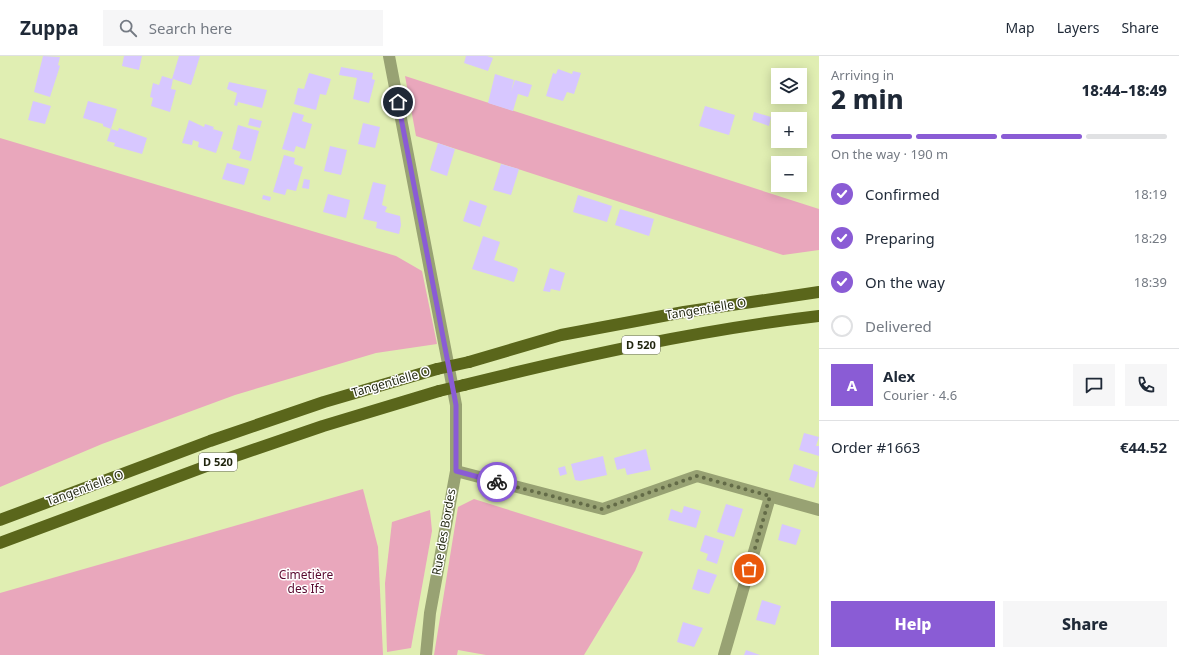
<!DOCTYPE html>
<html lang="en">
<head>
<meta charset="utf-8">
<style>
  :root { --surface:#fff; --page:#f6f6f7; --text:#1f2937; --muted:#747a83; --line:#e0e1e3; --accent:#8a5cd5 }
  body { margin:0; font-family:"Noto Sans",sans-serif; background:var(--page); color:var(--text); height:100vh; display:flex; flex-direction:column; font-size:15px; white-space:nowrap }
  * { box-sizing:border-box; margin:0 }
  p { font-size:13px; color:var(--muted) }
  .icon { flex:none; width:22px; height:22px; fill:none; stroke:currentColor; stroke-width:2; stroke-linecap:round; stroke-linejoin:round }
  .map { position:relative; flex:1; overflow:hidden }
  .side { display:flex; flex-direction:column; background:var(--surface); width:360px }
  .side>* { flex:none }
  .controls { position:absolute; left:771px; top:12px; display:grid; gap:8px }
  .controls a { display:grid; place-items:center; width:36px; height:36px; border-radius:0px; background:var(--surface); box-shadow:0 2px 10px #0003; font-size:20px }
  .pin { position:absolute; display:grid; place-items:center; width:34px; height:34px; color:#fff; margin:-17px; border:2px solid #fff; border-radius:50%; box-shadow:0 1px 4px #0007 }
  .courier { position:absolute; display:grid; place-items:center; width:40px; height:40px; margin:-20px; border:3px solid #8a5cd5; border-radius:50%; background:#fff; color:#222; box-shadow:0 1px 5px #0007 }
  .summary em { font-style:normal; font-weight:800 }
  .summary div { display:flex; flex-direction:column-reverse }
  .summary { display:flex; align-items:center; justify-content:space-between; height:68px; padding:0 12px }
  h1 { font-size:26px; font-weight:800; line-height:30px }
  .bar { display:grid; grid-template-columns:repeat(4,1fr); gap:6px 4px; align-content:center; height:48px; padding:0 12px }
  .bar i { height:5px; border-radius:3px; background:var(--line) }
  .bar .on { background:var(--accent) }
  .bar p { grid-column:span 4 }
  .line { display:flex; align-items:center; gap:10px; padding:0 12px; border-top:1px solid var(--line) }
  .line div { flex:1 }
  .round { display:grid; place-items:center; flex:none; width:42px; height:42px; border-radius:0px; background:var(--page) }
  ol { padding:0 12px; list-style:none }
  li { display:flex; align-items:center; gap:12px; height:44px }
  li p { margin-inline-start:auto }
  li .icon { padding:4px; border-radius:50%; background:var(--accent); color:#fff; stroke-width:4 }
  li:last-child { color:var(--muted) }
  li i { width:22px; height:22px; border:2px solid var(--line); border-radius:50% }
  .action { display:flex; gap:8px; margin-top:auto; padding:8px 12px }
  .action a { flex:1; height:46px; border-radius:0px; background:var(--accent); color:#fff; font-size:16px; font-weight:800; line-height:46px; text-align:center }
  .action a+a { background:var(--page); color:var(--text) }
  header { display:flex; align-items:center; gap:24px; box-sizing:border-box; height:56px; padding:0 20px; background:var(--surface); border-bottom:1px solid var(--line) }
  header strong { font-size:19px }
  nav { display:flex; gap:22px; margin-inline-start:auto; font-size:14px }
  .search { width:280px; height:36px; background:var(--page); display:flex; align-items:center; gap:10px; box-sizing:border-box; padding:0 14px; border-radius:0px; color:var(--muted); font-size:15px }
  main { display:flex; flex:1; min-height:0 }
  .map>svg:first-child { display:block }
</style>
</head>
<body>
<header>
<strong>Zuppa</strong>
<div class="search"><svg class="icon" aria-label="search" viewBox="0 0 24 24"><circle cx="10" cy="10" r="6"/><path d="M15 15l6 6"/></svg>Search here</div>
<nav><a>Map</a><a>Layers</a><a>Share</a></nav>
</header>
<main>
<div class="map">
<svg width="819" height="599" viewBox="0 0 819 599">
  <rect width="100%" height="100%" fill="#e0eeb2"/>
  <!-- green -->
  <g fill="#e9a7bc">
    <path d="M405 20 819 153V194L783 199 416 80Z"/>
    <path d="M0 82 396 200 422 215 437 288 376 297 235 339 102 388 0 431Z"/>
    <path d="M363 433 378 491 383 599H0V537Z"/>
    <path d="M474 443 643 496 635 515 584 599H486L458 594 457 599H434L458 451Z"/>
    <path d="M430 454 432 475 411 592 387 596 385 527 392 466Z"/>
  </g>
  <!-- building -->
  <g fill="#d7c7ff">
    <path d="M43 0 60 1 58 9 60 10 50 41 34 36Z"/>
    <path d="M124 0H142L139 14 122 10Z"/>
    <path d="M179 0H200L191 29 173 23 171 33 176 34 170 56 151 50 153 42 150 41 153 27 159 29 162 20 172 23Z"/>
    <path d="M466 0H487L493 2 488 15 464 7Z"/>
    <path d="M341 11 373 17 372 23 375 24 369 47 353 43 357 22 339 19Z"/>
    <path d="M558 13 572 18 573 15 581 17 574 38 567 36 563 45 546 40 553 17 556 18Z"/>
    <path d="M309 17 331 23 326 39 320 38 316 54 294 48 298 32 304 33Z"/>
    <path d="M495 18 514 24 511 36 515 24 532 29 528 41 518 38 513 55 488 47Z"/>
    <path d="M229 26 267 34 262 52 238 46 237 50 234 49 237 37 227 33Z"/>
    <path d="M33 45 51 50 45 68 28 64Z"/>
    <path d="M88 45 117 53 111 73 103 70V68L83 62Z"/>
    <path d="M705 50 735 59 729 79 699 70Z"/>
    <path d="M293 56 304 59 302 65 312 68 305 93 296 90 294 96 282 93Z"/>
    <path d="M754 56 771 61 769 70 752 64Z"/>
    <path d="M250 62 262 65 260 72 248 69Z"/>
    <path d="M189 64 204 71 205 68 214 71 213 73 223 76 216 97 198 91 199 86 193 84 192 89 182 87Z"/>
    <path d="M363 67 380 71 375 92 358 88Z"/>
    <path d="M238 69 259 75 251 105 239 102 241 96 232 93Z"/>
    <path d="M119 72 147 82 142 98 114 90 115 87 107 85 111 73 118 75Z"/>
    <path d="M438 87 455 93 447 120 430 114Z"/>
    <path d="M330 90 347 94 341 119 324 115Z"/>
    <path d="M284 99 295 102 294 108 303 111 296 135 287 133 285 139 273 136Z"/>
    <path d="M227 107 249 113 244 129 222 123Z"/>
    <path d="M501 108 519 113 511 139 493 134Z"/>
    <path d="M304 123 310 124 309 133 302 132Z"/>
    <path d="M373 126 386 129 382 149 387 151 385 156 400 160 401 169 399 178 376 172 377 166 363 163Z"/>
    <path d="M328 138 350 144 346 162 323 156Z"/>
    <path d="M263 139 271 141 270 145 262 143Z"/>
    <path d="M578 139 612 150 607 166 573 156Z"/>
    <path d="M470 144 487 150 480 171 463 165Z"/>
    <path d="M620 153 654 163 649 180 615 169Z"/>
    <path d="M483 180 500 186 494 204 517 212 518 214 514 226 472 213Z"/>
    <path d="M550 212 565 217 560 235 551 233 550 236 543 235Z"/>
    <path d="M804 377 819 381 816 390H819V400L799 394Z"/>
    <path d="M646 393 651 414 627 419 625 412 617 414 614 402Z"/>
    <path d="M603 400 607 419 580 425 575 424 571 408Z"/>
    <path d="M794 408 818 416 814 432 789 424Z"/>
    <path d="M565 410 567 418 560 420 558 412Z"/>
    <path d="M726 448 743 453 734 481 717 476Z"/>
    <path d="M684 450 701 455 696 472 668 464 671 453 682 457Z"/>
    <path d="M782 468 801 474 796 489 778 484Z"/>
    <path d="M705 479 724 485 717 508 706 504 708 498 700 495Z"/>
    <path d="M698 513 717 519 709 538 692 533Z"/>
    <path d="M762 544 781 550 775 569 756 564Z"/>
    <path d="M683 566 703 572 694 591 677 586Z"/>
    <path d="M746 594 760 599H744Z"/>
  </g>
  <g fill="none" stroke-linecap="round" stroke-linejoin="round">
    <!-- minor -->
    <g stroke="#98a273" stroke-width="12">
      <path d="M389 0 456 349V415L430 557 426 599"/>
      <path d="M456 415 603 453 697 420 819 454"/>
      <path d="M724 599 770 441"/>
    </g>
    <!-- major -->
    <g stroke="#5a661b" stroke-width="12">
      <path d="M469 306 561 279 684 256 819 236"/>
      <path d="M464 329C581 300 699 274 819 260"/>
      <path d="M0 464 210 385 324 346 437 313"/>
      <path d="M0 487 212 408 323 370 439 335"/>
    </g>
    <!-- major-bridge -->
    <g stroke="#5a661b" stroke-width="12">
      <path d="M437 313 469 306"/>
      <path d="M439 335 464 329"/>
    </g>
  </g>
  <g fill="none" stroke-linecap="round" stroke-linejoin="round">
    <!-- done -->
    <path stroke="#636b47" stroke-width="4" stroke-dasharray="0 7.2" d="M497 426 602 453 697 420 770 440 749 513"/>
    <!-- route -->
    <path stroke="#8a5cd5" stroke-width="5" d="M398 46 456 349V415L497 426"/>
  </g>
  <g text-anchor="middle" stroke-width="3" stroke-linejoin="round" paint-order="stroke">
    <!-- shield labels -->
    <g fill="#fff" stroke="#626656" stroke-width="1">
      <rect x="622" y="280" width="38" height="18" rx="3"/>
      <rect x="199" y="397" width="38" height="18" rx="3"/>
    </g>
    <g font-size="11" font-weight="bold" fill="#1f240d">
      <text x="641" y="293">D 520</text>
      <text x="218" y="410">D 520</text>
    </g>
    <!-- street labels -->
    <g font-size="12" fill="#1f240d" stroke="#fff">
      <text transform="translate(706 253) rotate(-9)" y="4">Tangentielle O</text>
      <text transform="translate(391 326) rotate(-16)" y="4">Tangentielle O</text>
      <text transform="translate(85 432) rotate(-20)" y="4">Tangentielle O</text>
      <text transform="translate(444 476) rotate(-80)" y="4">Rue des Bordes</text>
    </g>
    <!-- park labels -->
    <g font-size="12" fill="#59092f" stroke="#fff">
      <text x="306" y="523">Cimetière<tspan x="306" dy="14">des Ifs</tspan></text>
    </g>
  </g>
</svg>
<div class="controls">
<a><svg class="icon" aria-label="layers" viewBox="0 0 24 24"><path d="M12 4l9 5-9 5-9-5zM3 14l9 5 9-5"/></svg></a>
<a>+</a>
<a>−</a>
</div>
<div class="pin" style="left:749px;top:513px;background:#ea580c"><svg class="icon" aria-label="bag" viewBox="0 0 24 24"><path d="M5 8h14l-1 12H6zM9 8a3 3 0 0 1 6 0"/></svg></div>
<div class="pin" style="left:398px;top:46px;background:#1f2937"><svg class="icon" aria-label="home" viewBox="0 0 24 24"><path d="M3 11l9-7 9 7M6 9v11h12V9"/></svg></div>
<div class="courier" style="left:497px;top:426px"><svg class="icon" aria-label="bike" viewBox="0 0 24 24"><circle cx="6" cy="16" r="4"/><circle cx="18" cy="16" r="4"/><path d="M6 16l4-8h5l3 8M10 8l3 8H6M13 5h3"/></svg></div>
</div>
<section class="side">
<div class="summary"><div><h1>2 min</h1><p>Arriving in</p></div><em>18:44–18:49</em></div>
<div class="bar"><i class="on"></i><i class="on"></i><i class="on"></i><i></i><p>On the way · 190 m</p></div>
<ol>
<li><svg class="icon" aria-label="check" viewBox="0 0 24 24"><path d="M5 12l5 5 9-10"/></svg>Confirmed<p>18:19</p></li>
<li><svg class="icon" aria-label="check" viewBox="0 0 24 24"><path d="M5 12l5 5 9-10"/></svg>Preparing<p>18:29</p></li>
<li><svg class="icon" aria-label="check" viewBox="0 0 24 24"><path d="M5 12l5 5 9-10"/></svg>On the way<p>18:39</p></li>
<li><i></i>Delivered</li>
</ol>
<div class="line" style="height:72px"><b class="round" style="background:var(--accent);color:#fff">A</b><div><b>Alex</b><p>Courier · 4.6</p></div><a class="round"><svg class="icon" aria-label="chat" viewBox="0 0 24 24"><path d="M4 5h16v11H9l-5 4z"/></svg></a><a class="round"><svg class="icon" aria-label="phone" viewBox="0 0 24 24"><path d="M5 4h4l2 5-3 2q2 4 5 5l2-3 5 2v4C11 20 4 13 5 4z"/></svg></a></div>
<div class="line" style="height:52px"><div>Order #1663</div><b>€44.52</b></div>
<div class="action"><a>Help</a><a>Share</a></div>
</section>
</main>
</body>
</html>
